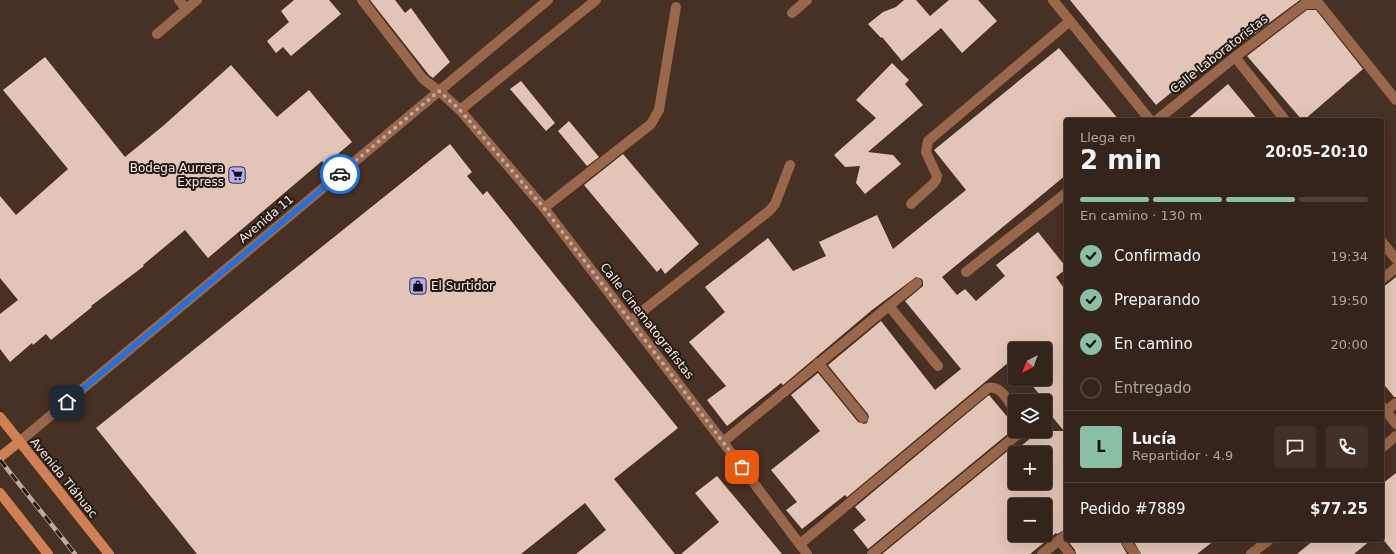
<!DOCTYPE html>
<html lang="es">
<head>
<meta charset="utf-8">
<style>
  :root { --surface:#35241b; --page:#403028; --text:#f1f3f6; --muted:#aaa4a3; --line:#4f413a; --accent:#8abfa5 }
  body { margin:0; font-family:"DejaVu Sans",sans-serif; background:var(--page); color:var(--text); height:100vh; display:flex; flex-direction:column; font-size:15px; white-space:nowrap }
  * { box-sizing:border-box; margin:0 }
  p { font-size:13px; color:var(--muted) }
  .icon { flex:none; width:22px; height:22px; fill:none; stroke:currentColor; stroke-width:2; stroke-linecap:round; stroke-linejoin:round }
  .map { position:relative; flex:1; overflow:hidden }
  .sheet { position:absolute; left:1064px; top:118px; width:320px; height:424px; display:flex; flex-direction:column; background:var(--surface); border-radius:4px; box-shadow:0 4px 16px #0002,0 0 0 1px var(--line) }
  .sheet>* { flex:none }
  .needle { width:26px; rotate:221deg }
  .buttons { position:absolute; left:1008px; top:342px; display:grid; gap:8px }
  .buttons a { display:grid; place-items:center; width:44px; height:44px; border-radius:4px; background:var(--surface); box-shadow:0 4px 16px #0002,0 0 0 1px var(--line); font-size:20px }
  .pin { position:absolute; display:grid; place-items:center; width:34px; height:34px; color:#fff; margin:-17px; border-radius:8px; box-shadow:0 2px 6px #0006 }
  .courier { position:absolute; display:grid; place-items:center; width:40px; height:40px; margin:-20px; border:3px solid #1a73e8; border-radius:50%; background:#fff; color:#222; box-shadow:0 1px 5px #0007 }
  .overview em { font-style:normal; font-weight:800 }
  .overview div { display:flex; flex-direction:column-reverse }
  .overview { display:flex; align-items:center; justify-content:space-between; height:68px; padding:0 16px }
  h1 { font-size:26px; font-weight:800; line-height:30px }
  .bar { display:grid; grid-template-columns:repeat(4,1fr); gap:6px 4px; align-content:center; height:48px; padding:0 16px }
  .bar i { height:5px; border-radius:3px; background:var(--line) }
  .bar .selected { background:var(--accent) }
  .bar p { grid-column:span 4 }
  .line { display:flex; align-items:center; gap:10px; padding:0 16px; border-top:1px solid var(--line) }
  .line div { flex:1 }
  .round { display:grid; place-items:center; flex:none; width:42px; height:42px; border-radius:4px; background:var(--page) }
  ol { padding:0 16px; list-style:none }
  li { display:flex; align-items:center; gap:12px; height:44px }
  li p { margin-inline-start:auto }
  li .icon { padding:4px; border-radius:50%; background:var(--accent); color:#111; stroke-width:4 }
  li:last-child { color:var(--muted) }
  li i { width:22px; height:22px; border:2px solid var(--line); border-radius:50% }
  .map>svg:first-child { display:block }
</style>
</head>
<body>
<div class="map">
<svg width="1396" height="554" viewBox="0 0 1396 554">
  <rect width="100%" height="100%" fill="#473024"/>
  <!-- building -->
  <g fill="#e2c5b6" fill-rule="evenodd">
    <path d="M294 0H329L341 14 291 56 283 47 276 53 267 41 289 22 281 11Z"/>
    <path d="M370 0H395L405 13 411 8 450 62 433 78 429 75Z"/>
    <path d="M904 0H916L930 16 949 0H978L997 21 962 53 941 28 902 61 882 37 881 38 868 24 883 12 896 7Z"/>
    <path d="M1070 0H1300L1238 46 1234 41 1156 105Z"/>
    <path d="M1307 10H1316L1363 69 1304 120H1302L1247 56Z"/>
    <path d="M1059 48 1119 120H1066V175L942 277 957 295 965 289 976 301 1005 276 996 265 1038 232 1066 267V269L1056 277 1066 291V529L1057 534 1056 533 1030 554H882L1015 445V451L1039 431H1064L1045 408V401H1039L1036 397 1039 394 1027 379H1045V349H1015V357L847 497 845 495 802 529 786 510 797 502 771 470 820 431 791 395 818 373 858 422 864 424 867 423 869 417 868 414 828 365 881 321 935 390 961 369 905 301 923 286V282L922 279 916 277 872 310 783 385 781 383 727 426 707 400 726 386 689 342 725 312 705 287 768 238 793 271 826 256 819 242 877 215 893 249 966 190 934 150ZM1015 453H1045V483H1015ZM1015 505H1045V535H1015Z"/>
    <path d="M45 57 125 157 163 126 231 65 277 117 309 90 352 142 325 165 322 161 208 258 185 230 143 265 144 266 91 306 92 307 51 340 46 334 33 345 32 343 10 362 0 349V314L18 300 0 278V196L16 215 68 169 3 90Z"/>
    <path d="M892 63 909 80 905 84 923 105 868 152 893 155 901 164 865 194 856 183 860 166 845 167 834 155 876 118 856 100Z"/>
    <path d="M521 81 555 123 546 131 510 89Z"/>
    <path d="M1228 84 1258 120H1186Z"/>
    <path d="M569 121 599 157 587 166 558 131Z"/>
    <path d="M450 144 472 172 467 176 483 195 487 191 678 428 614 479 675 554H576L606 530 585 503 521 554H197L96 428Z"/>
    <path d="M623 154 699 244 665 274 661 268 657 272 584 185Z"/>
    <path d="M1396 277V397H1394L1382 382V288Z"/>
    <path d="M989 395 1015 426V428L868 549 853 530 866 520 855 507Z"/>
    <path d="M1396 473V554H1395L1382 538V484Z"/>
    <path d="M717 476 758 525 782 554H681L719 522 695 493Z"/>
    <path d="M1070 540H1119L1127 554H1076L1075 550 1068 541Z"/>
    <path d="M1133 540H1215L1197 554H1141Z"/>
    <path d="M1314 540H1371L1354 554H1297Z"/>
  </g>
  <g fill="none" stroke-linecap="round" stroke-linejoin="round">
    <!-- street -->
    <g stroke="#99674b" stroke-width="10">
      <path d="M179 0 186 9"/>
      <path d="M362 0 423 79 439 91 460 110 544 208 723 442 807 554"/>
      <path d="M1053 0 1150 120"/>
      <path d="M792 13 807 0"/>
      <path d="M157 34 197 0"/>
      <path d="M1235 57 1285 120"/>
      <path d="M460 110 596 0"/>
      <path d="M1157 120 1235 57 1305 4H1319L1396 100"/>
      <path d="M911 204 933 184 936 180 937 176 926 152 928 141 1070 21"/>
      <path d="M544 208 651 124 659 110 676 7"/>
      <path d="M1382 242 1396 259"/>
      <path d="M966 272 1066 193"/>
      <path d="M1382 279 1396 268"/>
      <path d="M889 306 938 366"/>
      <path d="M630 321 769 211 775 204 790 165"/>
      <path d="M818 363 863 418"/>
      <path d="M1382 406 1396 424"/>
      <path d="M1386 411 1396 403"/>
      <path d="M19 442 548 0"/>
      <path d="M723 442 917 283"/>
      <path d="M1382 448 1396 436"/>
      <path d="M1059 540 1070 554"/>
      <path d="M1125 540 1135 554"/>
      <path d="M800 544 988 388C1001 384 1009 403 1015 412"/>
      <path d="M872 554 1022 431"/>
      <path d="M1042 554 1066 535"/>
      <path d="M1251 554 1269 540"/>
    </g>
    <!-- secondary -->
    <g stroke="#d08054" stroke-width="10">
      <path d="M0 417 109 554"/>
      <path d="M0 457 19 442"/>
      <path d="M0 493 48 554"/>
    </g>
    <defs>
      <path id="rail" d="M0 460 75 554"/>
    </defs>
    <!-- rail casing -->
    <use href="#rail" stroke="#bdaaa1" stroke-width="4.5"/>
    <!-- rail -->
    <use href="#rail" stroke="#251b15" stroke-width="3" stroke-dasharray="9" stroke-linecap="butt"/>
  </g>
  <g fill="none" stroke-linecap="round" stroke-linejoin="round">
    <!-- done -->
    <path stroke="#bdaba2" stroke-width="4" stroke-dasharray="0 7.2" d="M340 174 439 91 460 110 544 208 742 467"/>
    <!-- route -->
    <path stroke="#1a73e8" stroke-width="5" d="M67 402 340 174"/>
  </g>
  <!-- icons -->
  <defs>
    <symbol id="supermarket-square" viewBox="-11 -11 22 22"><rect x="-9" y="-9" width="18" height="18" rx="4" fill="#b4acf9" stroke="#251b15"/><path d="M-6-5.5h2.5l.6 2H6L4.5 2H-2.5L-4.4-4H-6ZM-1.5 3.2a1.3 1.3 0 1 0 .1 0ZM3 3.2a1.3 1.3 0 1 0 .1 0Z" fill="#111"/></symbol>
    <symbol id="shop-square" viewBox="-11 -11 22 22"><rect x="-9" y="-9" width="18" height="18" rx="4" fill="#b4acf9" stroke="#251b15"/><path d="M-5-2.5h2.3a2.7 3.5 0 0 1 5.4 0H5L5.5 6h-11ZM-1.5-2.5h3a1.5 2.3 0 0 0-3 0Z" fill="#111"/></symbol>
  </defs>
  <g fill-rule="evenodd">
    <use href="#supermarket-square" x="227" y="165" width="20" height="20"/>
    <use href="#shop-square" x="408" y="276" width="20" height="20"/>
  </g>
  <g text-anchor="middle" stroke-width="4" stroke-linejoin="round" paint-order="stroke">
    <!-- street labels -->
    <g font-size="12" fill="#fdede6" stroke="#251b15">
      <text transform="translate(1219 54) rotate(-38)" y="4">Calle Laboratoristas</text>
      <text transform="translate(266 219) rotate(-40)" y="4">Avenida 11</text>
      <text transform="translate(647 321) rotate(52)" y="4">Calle Cinematografistas</text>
      <text transform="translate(64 478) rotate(51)" y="4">Avenida Tláhuac</text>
    </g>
    <!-- poi labels -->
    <g font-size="12" fill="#fdede6" stroke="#251b15" text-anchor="end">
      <text x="224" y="172">Bodega Aurrera<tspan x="224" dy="14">Express</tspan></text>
      <text x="431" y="290" text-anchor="start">El Surtidor</text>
    </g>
  </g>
</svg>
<div class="buttons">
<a><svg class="needle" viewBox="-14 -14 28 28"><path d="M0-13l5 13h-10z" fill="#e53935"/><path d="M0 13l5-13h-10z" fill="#aaa4a3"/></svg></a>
<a><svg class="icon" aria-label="layers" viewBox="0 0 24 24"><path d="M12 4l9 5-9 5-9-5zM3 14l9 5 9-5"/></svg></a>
<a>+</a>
<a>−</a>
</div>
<div class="pin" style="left:742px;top:467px;background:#ea580c"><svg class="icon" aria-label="bag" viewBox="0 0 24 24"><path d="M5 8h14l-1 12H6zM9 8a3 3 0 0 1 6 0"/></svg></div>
<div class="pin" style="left:67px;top:402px;background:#1f2937"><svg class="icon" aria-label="home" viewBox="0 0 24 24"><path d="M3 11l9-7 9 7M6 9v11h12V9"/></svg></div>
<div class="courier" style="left:340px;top:174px"><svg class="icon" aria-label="car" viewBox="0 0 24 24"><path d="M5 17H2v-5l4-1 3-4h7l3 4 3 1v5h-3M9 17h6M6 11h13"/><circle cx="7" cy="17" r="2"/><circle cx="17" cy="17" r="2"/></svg></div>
<section class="sheet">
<div class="overview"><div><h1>2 min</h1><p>Llega en</p></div><em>20:05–20:10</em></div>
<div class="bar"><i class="selected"></i><i class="selected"></i><i class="selected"></i><i></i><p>En camino · 130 m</p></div>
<ol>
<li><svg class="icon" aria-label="check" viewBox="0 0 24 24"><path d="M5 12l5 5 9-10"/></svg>Confirmado<p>19:34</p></li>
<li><svg class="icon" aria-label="check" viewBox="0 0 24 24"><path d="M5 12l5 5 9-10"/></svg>Preparando<p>19:50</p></li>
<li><svg class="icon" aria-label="check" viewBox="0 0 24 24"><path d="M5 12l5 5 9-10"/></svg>En camino<p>20:00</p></li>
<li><i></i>Entregado</li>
</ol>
<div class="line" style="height:72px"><b class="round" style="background:var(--accent);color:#111">L</b><div><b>Lucía</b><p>Repartidor · 4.9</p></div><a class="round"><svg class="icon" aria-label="chat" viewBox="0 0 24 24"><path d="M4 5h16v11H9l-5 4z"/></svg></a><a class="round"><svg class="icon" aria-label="phone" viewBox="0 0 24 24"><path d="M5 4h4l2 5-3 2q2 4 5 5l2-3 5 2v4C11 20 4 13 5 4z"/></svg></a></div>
<div class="line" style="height:52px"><div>Pedido #7889</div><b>$77.25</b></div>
</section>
</div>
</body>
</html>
